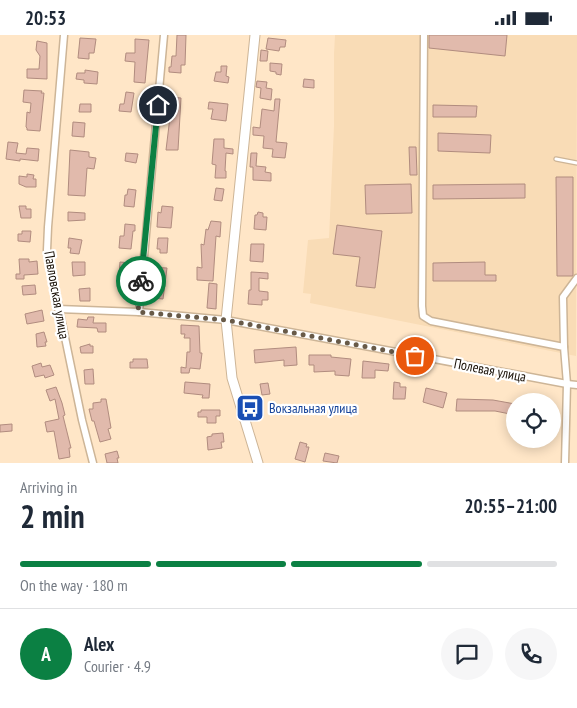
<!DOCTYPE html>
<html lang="en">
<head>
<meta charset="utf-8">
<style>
  :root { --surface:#fff; --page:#f6f6f7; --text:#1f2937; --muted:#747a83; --line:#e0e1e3; --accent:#0b8043 }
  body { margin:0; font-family:"PT Sans Narrow",sans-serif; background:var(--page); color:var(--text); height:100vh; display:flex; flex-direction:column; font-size:19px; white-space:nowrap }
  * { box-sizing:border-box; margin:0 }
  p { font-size:16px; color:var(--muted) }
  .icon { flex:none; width:28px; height:28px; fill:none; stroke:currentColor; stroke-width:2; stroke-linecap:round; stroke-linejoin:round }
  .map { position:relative; height:428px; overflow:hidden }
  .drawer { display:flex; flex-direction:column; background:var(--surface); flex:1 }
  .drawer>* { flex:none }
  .buttons { position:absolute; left:506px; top:358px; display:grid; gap:10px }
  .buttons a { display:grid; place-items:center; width:55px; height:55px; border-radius:50%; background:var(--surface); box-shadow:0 2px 12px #0003; font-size:25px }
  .pin { position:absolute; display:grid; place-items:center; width:42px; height:42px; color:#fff; margin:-21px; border:2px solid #fff; border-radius:50%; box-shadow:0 1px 5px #0007 }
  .courier { position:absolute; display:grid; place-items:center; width:50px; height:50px; margin:-25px; border:4px solid #0b8043; border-radius:50%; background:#fff; color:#222; box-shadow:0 1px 6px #0007 }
  .overview em { font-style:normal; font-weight:700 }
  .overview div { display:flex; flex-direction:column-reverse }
  .overview { display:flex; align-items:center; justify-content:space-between; height:85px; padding:0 20px }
  h1 { font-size:32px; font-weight:700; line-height:38px }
  .bar { display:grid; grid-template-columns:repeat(4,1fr); gap:8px 5px; align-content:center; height:60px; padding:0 20px }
  .bar i { height:6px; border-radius:4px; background:var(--line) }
  .bar .selected { background:var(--accent) }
  .bar p { grid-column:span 4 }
  .line { display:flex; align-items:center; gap:12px; padding:0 20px; border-top:1px solid var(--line) }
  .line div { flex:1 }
  .round { display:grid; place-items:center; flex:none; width:52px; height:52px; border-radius:26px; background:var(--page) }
  .status { display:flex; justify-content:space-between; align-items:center; height:35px; padding:0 25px; background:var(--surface); direction:ltr }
  .status svg { height:14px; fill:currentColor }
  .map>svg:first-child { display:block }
</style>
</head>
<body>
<div class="status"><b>20:53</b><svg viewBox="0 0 49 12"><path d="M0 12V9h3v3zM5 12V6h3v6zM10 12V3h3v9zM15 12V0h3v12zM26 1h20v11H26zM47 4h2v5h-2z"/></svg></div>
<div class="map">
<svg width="577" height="428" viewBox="0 0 577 428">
  <rect width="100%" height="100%" fill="#ffe6c7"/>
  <!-- built -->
  <path fill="#f9dcb6" d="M335 0H577L576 321 310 268 311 259 303 258 308 205 329 203 334 91V19Z"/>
  <!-- building -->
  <g fill="#e1baac" stroke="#b18c7f">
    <path d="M177 0H186L185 30H181V38L169 37V32H171L172 21H176Z"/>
    <path d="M429 0H507L505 21 429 13Z"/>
    <path d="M80 3 96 4 94 18H89V24L78 23Z"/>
    <path d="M268 3 286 5 285 12H280L279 16 266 14Z"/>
    <path d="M135 4 149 5 145 48 134 47 135 27 125 26 126 18H135Z"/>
    <path d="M37 6 47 8V44L27 43V34H39L40 21 36 15Z"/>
    <path d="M261 15 268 16 267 26H260Z"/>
    <path d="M270 28 282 29 281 40 276 39V37L270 36Z"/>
    <path d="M221 31H227L226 41 229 42 228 48 214 46 216 37H221Z"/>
    <path d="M85 35 98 37 97 49 84 48V45L76 44 77 38H85Z"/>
    <path d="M304 44 314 45V53L303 52Z"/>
    <path d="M257 46 267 47 266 53 272 54 271 65 260 63 261 53 256 52Z"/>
    <path d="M24 55 42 56 41 58H44L40 96 27 95V93L26 92 27 77 30 78 31 68 23 67Z"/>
    <path d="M126 57 134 58 131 77 119 76 120 69H124Z"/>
    <path d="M171 62 181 63 178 115H166L170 82H173L174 71 170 70Z"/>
    <path d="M275 64H280L276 107 287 108 285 123 272 122 273 114 263 113 264 101 253 100V92L260 93 262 74 274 76Z"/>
    <path d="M209 67 228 69 226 86 211 84 213 74H208Z"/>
    <path d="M80 69H91V77H79Z"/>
    <path d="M433 70 477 71 476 82H433Z"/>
    <path d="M73 87 85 88 84 102 72 101Z"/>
    <path d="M438 98 491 100 490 118 438 116Z"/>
    <path d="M214 104H224V113L233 114V119L226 118 225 136H226V143H215L216 130 212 129Z"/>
    <path d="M8 107 18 108 16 118 26 119 27 113 39 114 38 126 20 124V126L6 124Z"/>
    <path d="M409 112H416L417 140H410Z"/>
    <path d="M70 115 89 117V122L96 123 94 134 87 133 85 161 68 160Z"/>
    <path d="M126 118 138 119 136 128 125 126Z"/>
    <path d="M251 118H257L256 131 266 132 265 137 271 138V146L253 145V132H250Z"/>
    <path d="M27 139 34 140 33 144H36V152H26L19 149V141L27 142Z"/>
    <path d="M556 142H573V241H557Z"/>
    <path d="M411 149 412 178 366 179 365 150Z"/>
    <path d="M525 149V163L433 164V150Z"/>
    <path d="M216 153 224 154 222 166 214 165Z"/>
    <path d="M128 154 136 155 134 172 124 171 125 160H127Z"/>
    <path d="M19 171H26V174H31V183H21Z"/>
    <path d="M162 171 173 172 171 193 157 192 158 177 161 178Z"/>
    <path d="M68 177 85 178V185L68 186Z"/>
    <path d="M258 177 263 178V182H267L266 195 254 194 255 180H257Z"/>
    <path d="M211 186 221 187 220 202 216 201 213 246 197 245V232L202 233 201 209 204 210 206 194 208 195Z"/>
    <path d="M125 189 135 190V196H133L131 214 119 213 120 201H124Z"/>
    <path d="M337 190 382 196 375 253 356 251 360 222 333 219Z"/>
    <path d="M22 196H31L30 207 18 206V199H22Z"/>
    <path d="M69 203 82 205 79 219 70 218 71 213H68Z"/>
    <path d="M158 203H168L167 218H160V214H157Z"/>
    <path d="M251 209H264L263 227 250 226Z"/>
    <path d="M19 224H29V227L37 226 38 239 24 240V244H16V239H20Z"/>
    <path d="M72 227H85V240L73 241Z"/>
    <path d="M120 227 131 228V242L119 240Z"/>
    <path d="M485 227V240H496V246H433V228Z"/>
    <path d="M148 232 167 233 163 264 153 263 154 257H152L155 240H148Z"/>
    <path d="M251 237 268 238V244L259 243V256L268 257V265H262V270L248 269 249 255H251Z"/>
    <path d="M209 248 217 249 216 274 207 273Z"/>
    <path d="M35 250 36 259 23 260 22 251Z"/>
    <path d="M90 253V266H80L79 254Z"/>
    <path d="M125 253 133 254 132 264 124 263Z"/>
    <path d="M42 275 44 286 27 289 25 279Z"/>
    <path d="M88 282H94L93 288H106V297H98L97 293 77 292 78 284 87 285Z"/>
    <path d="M181 290 199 291 200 318H202L200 334 190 333 189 338H181V332L186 333 187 317H190V303H184L185 299H181Z"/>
    <path d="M44 297 47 307H45L46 311 37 312 36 299Z"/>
    <path d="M90 309V311H93V318H81L80 312Z"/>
    <path d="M296 312 297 330 284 331V325L255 328 254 315Z"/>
    <path d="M309 320H331V322L351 324 349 341 335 340V336L314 337V330H309Z"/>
    <path d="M133 324H147L148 333H130V327H133Z"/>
    <path d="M363 326 389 329 388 336 375 335V343H362Z"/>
    <path d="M41 328 42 332 50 330 54 340 45 343 44 340 35 342 32 331Z"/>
    <path d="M93 334 94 349H85L84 335Z"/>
    <path d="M185 347 210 349 209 363H202L203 360 184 358Z"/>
    <path d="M394 347 400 348V352H406L405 364H393Z"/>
    <path d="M268 348 270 359 262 360 260 349Z"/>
    <path d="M56 352 62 368 65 380 63 381 71 413H69L70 422 59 424 54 396 47 397 45 387 59 384 55 364 50 366 46 355Z"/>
    <path d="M426 353 447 358 443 373 423 367Z"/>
    <path d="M101 364H106L111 393 108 394 111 404 100 407 94 386H92L89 374H93V368L101 367Z"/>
    <path d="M457 364 493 365 515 369V380L495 376H456Z"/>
    <path d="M201 375H220V381H216V388H207V382H198V377H201Z"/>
    <path d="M12 389V396L0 397V390Z"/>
    <path d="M223 398 224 407H221L222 413 208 415 207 402 212 401V399Z"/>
    <path d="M300 407 307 409 306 412H309L305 427 295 424Z"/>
    <path d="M117 416 119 423H117L118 428H107L105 419Z"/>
    <path d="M325 418 339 421 337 428 323 426Z"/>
  </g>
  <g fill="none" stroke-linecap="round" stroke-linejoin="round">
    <defs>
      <path id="lane" d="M556 124 577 128"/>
      <g id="street">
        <path d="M64 0 48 192 47 215 82 385 93 428"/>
        <path d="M424 0 422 271 423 281 431 286 564 312 567 349 565 428"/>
        <path d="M58 274 139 277 226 285 567 349 577 350"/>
        <path d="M139 277 164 0"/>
        <path d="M564 312 563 262 577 243"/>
      </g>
      <path id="secondary" d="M255 0 226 285 232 343 258 428"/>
    </defs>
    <!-- lane casing -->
    <use href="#lane" stroke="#cdb597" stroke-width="5.5"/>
    <!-- street casing -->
    <use href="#street" stroke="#cdb597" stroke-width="9"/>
    <!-- secondary casing -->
    <use href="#secondary" stroke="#cdb597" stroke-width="11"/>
    <!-- lane -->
    <use href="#lane" stroke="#fff" stroke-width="3"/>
    <!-- street -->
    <use href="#street" stroke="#fff" stroke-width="6"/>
    <!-- secondary -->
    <use href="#secondary" stroke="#fff" stroke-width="9"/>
  </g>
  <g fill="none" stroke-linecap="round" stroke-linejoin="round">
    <!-- done -->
    <path stroke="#685a48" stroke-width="5" stroke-dasharray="0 9" d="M141 246 138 277 226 285 415 321"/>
    <!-- route -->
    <path stroke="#0b8043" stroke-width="6" d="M141 246 158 70"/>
  </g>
  <!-- icons -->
  <defs>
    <symbol id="bus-square" viewBox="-11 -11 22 22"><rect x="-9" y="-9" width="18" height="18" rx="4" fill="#1a4fb4" stroke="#fff"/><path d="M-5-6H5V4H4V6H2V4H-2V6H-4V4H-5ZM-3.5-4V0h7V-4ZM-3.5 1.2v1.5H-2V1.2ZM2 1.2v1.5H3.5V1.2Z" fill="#fff"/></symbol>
  </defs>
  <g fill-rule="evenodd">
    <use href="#bus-square" x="234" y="357" width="32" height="32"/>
  </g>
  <g text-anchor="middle" stroke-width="4.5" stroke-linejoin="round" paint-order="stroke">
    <!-- street labels -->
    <g font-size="14" fill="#170e04" stroke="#fff">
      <text transform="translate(57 260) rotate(80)" y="5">Павловская улица</text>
      <text transform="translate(490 335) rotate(11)" y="5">Полевая улица</text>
    </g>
    <!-- transit labels -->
    <g font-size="14" fill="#164399" stroke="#fff" text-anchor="start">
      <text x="269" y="378">Вокзальная улица</text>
    </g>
  </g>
</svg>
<div class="buttons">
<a><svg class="icon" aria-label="locate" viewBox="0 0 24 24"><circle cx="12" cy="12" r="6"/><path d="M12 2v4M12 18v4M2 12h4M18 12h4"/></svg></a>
</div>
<div class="pin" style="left:415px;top:321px;background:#ea580c"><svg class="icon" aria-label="bag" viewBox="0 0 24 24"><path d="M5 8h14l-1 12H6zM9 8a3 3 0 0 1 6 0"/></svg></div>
<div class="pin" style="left:158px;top:70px;background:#1f2937"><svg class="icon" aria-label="home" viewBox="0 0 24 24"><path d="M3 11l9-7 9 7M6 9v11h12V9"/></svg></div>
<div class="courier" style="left:141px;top:246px"><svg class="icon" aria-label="bike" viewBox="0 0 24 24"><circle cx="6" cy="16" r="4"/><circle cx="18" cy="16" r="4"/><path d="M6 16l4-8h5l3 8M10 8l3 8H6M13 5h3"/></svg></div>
</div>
<section class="drawer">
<div class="overview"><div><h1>2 min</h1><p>Arriving in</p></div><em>20:55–21:00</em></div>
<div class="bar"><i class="selected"></i><i class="selected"></i><i class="selected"></i><i></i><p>On the way · 180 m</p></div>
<div class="line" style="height:90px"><b class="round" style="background:var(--accent);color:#fff">A</b><div><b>Alex</b><p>Courier · 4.9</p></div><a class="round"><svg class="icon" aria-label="chat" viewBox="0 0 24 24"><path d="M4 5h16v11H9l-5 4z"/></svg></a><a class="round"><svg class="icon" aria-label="phone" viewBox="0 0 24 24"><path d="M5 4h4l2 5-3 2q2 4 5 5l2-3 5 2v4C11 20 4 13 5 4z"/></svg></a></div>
</section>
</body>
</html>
